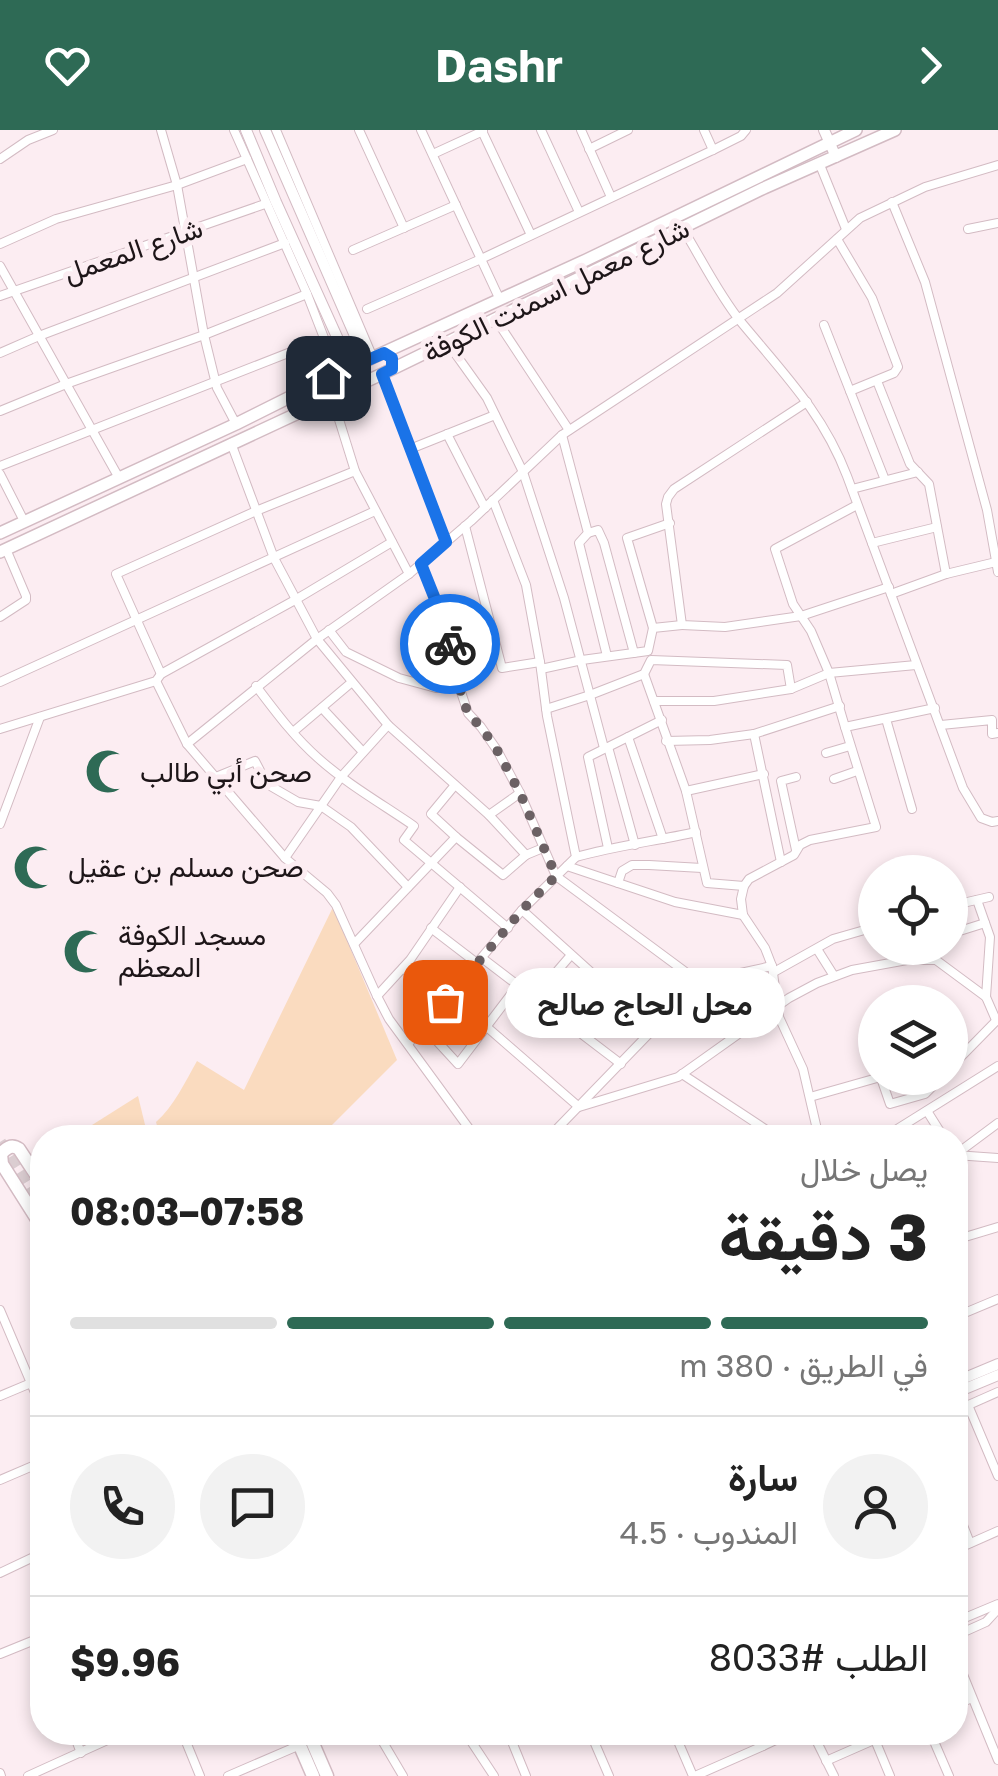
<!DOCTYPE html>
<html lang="ar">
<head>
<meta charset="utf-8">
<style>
  :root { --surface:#fff; --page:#f2f2f2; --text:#222; --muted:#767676; --line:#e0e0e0; --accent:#2e6a55 }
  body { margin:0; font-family:"Golos Text",Vazirmatn,sans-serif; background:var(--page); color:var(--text); direction:rtl; height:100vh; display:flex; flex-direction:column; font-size:38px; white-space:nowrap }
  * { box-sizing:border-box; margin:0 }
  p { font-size:32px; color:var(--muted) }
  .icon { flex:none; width:55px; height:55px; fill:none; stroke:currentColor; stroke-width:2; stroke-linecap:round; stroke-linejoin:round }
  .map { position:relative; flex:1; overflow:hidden; direction:ltr }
  .side { position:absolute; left:30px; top:995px; width:938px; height:620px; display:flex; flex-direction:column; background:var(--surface); border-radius:40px; box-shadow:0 5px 15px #0003; direction:rtl }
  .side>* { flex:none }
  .controls { position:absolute; left:858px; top:725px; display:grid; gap:20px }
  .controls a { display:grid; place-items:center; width:110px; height:110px; border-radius:50%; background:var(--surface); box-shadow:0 5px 15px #0003; font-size:50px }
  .pin { position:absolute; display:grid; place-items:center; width:85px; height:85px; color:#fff; margin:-42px; border-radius:20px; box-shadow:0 5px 15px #0006 }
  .courier { position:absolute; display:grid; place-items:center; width:100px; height:100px; margin:-50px; border:8px solid #1a73e8; border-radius:50%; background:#fff; color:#222; box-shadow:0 2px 12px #0007 }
  .bubble { position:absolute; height:70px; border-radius:35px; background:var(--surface); box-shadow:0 5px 15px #0003; font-size:32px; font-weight:700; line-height:70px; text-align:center; direction:rtl }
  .head em { font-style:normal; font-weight:700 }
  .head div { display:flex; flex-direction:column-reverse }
  .head { display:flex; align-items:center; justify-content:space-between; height:170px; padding:0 40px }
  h1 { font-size:65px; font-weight:700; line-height:75px }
  .bar { display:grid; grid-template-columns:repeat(4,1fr); gap:15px 10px; align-content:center; height:120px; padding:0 40px }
  .bar i { height:12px; border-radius:8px; background:var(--line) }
  .bar .on { background:var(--accent) }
  .bar p { grid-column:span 4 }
  .line { display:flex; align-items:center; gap:25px; padding:0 40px; border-top:2px solid var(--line) }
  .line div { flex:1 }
  .round { display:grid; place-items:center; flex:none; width:105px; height:105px; border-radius:52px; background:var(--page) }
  header { display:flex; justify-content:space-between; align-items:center; height:130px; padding:0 40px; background:var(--accent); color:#fff; font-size:45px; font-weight:700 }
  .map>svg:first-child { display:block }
</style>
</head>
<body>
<header><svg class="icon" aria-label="forward" viewBox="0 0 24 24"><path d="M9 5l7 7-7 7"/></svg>Dashr<svg class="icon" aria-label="heart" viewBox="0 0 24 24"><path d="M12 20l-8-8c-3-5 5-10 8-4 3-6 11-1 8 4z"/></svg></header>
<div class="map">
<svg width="998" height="1646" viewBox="0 0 998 1646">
  <rect width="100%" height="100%" fill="#fcedf2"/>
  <!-- green -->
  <g fill="#fadbbf">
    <path d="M333 777 397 930 320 1007H160L156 992C174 976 185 952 197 931L244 960Z"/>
    <path d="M138 966 148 1007H73Z"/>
  </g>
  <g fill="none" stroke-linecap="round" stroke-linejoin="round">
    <!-- highway-tunnel -->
    <path stroke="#dbcdd1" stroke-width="12" stroke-dasharray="12 6" stroke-linecap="butt" d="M0 1012 42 1080"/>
    <defs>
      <g id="street">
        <path d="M161 0 177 55 204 205 217 258 236 294"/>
        <path d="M234 0 307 164 338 244"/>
        <path d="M276 0 373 228"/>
        <path d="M359 0 404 98"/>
        <path d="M421 0 500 170"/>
        <path d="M541 0 579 82"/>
        <path d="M581 0 611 67"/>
        <path d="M704 0 713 20"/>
        <path d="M482 1 531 105"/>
        <path d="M589 19 628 0"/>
        <path d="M433 24 483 1"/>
        <path d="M0 29 28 10 53 0"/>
        <path d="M820 35 846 99"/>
        <path d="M892 72 925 152 987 380 998 442"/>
        <path d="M683 99C702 130 719 165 741 192 784 244 823 283 847 346L963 658 981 688 992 692 998 691"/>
        <path d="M968 99 998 93"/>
        <path d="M837 109 872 168 898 237 894 243 850 261"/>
        <path d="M0 114 56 89 177 55 247 29"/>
        <path d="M353 120 456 75"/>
        <path d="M0 136 119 348"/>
        <path d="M0 166 265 74"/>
        <path d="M367 179 481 129 713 20 741 6 746 0"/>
        <path d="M495 188 569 300"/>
        <path d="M824 195 885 350"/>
        <path d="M447 212 487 268 523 342 564 468 604 618"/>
        <path d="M0 223 39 206 285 113"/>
        <path d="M382 244 446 412"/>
        <path d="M877 251 910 334 929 354 946 444"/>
        <path d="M332 267 355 341 409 444"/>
        <path d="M807 272 674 359 668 367 666 374 682 495 725 497 801 486 889 457"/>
        <path d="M0 281 66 254 204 205 307 164"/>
        <path d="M447 304 485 378"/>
        <path d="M562 305 588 403 579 413 607 526"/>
        <path d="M231 313 274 428 317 509 388 595 489 685 526 725"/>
        <path d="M410 319 495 285"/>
        <path d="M0 336 324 209"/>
        <path d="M0 344 24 391"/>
        <path d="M852 359 918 342"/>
        <path d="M465 396 502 538 540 532"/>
        <path d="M588 403 598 400 604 413 634 523"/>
        <path d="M872 413 937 397"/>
        <path d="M421 434 447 499 458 553 468 583 481 597 497 620 520 663 556 746 699 852 772 836"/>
        <path d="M891 464 946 444 996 432"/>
        <path d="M0 487 26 470V466L6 419"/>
        <path d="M653 498 627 408 670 393"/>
        <path d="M329 500 346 522 399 548 436 558 458 553"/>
        <path d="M541 539 582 530 648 521 653 498 682 495"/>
        <path d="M161 544 116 444 256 381 355 341"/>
        <path d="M644 544 686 661 707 753 744 756"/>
        <path d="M156 551 187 614 285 728 327 763 336 775 377 866 389 889 476 1008"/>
        <path d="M0 552 375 381"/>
        <path d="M256 556C275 581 294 607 318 628 347 654 382 674 414 696L404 710 508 798"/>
        <path d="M654 571H714L791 559 829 543 916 535"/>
        <path d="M322 578 363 622"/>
        <path d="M546 579 590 565 644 544 651 530 787 535 791 559"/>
        <path d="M886 589 912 679"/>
        <path d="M941 595 992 590V604L998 603"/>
        <path d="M845 597 829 543 811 501 793 474 775 419 857 375"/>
        <path d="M0 599 156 551 161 544 295 470 392 412"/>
        <path d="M293 602 352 552"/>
        <path d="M754 604 781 732"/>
        <path d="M628 607 663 709"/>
        <path d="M666 611 710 610 754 604 840 576"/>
        <path d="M187 614 317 509 409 444 471 391 562 305 777 163 860 88 925 57 998 35"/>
        <path d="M608 617 635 715"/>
        <path d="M826 623 850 616"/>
        <path d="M216 647 255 631 267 654 298 672 321 676 351 697 408 757"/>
        <path d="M834 649 857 641"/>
        <path d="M455 655 431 684 456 707 503 745 526 725 543 718"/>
        <path d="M686 661 764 644"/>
        <path d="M489 685 520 663"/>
        <path d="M0 694 40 587"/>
        <path d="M608 718 588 627 662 590"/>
        <path d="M796 720 781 651 796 647"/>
        <path d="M576 727C615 716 656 711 696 702"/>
        <path d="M285 728 341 647 388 595"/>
        <path d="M567 736 675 772 743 785"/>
        <path d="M618 753 622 741 632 735H649L702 738"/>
        <path d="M977 770 990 807 986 867"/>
        <path d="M950 776 989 767"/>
        <path d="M522 780 654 899"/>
        <path d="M431 798 478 834"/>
        <path d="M950 804 985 793"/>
        <path d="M354 814 456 707"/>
        <path d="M817 819 834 846"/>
        <path d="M482 828 621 934"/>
        <path d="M403 838 445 872"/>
        <path d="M774 842 833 809 875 797"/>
        <path d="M377 866 410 830 460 757"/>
        <path d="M534 868 571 825"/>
        <path d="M424 897 458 934 518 855"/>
        <path d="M488 898 579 977 678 947 789 868 817 853 852 840 907 830H936L986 867 996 890"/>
        <path d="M408 914 522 780 576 727 547 586 540 532 526 455 493 370"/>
        <path d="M950 938 998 889"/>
        <path d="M682 944 768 1001 774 1008"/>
        <path d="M881 948 890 974 925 964 941 948"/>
        <path d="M810 967 877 948"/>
        <path d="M927 981 944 1008"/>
        <path d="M548 1008 699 852"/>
        <path d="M819 1008 803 939 779 887 772 836 765 818 743 785 741 769 744 756 749 749 794 725 800 715 810 710 876 697 845 597 935 578"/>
        <path d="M883 1008 998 936"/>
        <path d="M955 1025 998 993"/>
        <path d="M955 1025 998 1028"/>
        <path d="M955 1110 998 1097"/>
        <path d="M0 1180 42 1279"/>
        <path d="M955 1187 998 1169"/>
        <path d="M0 1266 31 1253"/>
        <path d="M968 1275 998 1346"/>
        <path d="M955 1281 998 1262"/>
        <path d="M0 1350 42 1332"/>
        <path d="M955 1375 970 1413"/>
        <path d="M955 1420 998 1401"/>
        <path d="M0 1443 42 1423"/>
        <path d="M955 1492 998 1474"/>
        <path d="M955 1506 986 1492 998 1479"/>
        <path d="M35 1510 42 1527"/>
        <path d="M0 1524 42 1507"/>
        <path d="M955 1525 998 1630"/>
        <path d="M955 1575 972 1568"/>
        <path d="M73 1602 81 1623"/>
        <path d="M182 1602 200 1646"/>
        <path d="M377 1602 403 1646"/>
        <path d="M465 1602 494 1646"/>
        <path d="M508 1602 526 1646"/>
        <path d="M590 1602 609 1646"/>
        <path d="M674 1602 693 1646"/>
        <path d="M757 1602 763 1616 793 1602"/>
        <path d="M812 1602 834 1646"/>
        <path d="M930 1602 949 1646"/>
        <path d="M875 1610 890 1646"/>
        <path d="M313 1612 336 1602"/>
        <path d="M826 1631 892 1602"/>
        <path d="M0 1643 1 1646"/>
        <path d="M28 1646 125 1602"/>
        <path d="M228 1646 300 1615"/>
        <path d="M695 1646 763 1616"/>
      </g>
      <g id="secondary">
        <path d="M246 0 276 72 351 238"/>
        <path d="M265 0 366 231"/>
        <path d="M824 0 836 27"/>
        <path d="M955 1252 998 1234"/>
        <path d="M955 1263 998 1245"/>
      </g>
      <g id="primary">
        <path d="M0 403 236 294 328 248 586 130 856 0"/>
        <path d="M0 422 382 244 764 58 895 0"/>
      </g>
      <g id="highway">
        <path d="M42 1054 19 1019C12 1014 6 1018 1 1024L2 1034 42 1097"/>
        <path d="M294 1602 313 1646"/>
        <path d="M308 1602 327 1646"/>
      </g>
    </defs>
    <!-- street casing -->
    <use href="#street" stroke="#d3bbc3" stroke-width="10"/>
    <!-- secondary casing -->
    <use href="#secondary" stroke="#d3bbc3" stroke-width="12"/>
    <!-- primary casing -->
    <use href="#primary" stroke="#d3bbc3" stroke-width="14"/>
    <!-- highway casing -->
    <use href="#highway" stroke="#d3bbc3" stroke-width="15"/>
    <!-- street -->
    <use href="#street" stroke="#fff" stroke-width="8"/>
    <!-- secondary -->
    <use href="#secondary" stroke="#fff" stroke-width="10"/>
    <!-- primary -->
    <use href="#primary" stroke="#fff" stroke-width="11"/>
    <!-- highway -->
    <use href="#highway" stroke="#fff" stroke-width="12"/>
  </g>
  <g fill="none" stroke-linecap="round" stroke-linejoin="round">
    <!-- done -->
    <path stroke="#6b6164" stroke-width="10" stroke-dasharray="0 18" d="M445 872 522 780 556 746 520 663 497 620 481 597 468 584 458 553 450 514"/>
    <!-- route -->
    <path stroke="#1a73e8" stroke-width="12" d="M328 248 384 223 392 228V239L382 244 446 412 421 434 447 499 450 514"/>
  </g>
  <!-- icons -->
  <defs>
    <symbol id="mosque-bare" viewBox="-9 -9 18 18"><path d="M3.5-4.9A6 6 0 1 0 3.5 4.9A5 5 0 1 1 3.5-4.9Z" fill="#2e6a55" stroke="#fcedf2" stroke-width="2.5" paint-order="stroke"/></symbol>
  </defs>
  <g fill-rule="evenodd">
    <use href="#mosque-bare" x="76" y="610" width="63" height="63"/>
    <use href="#mosque-bare" x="4" y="706" width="63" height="63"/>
    <use href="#mosque-bare" x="54" y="790" width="63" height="63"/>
  </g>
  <g text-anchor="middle" stroke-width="10" stroke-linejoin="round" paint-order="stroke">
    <!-- street labels -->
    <g font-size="28" fill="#1d1518" stroke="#fcedf2">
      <text transform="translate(133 120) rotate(-19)" y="10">شارع المعمل</text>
      <text transform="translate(556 160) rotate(-26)" y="10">شارع معمل اسمنت الكوفة</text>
    </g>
    <!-- poi labels -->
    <g font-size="28" fill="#1d1518" stroke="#fcedf2" text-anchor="start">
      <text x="140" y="652">صحن أبي طالب</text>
      <text x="68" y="747">صحن مسلم بن عقيل</text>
      <text x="118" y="815">مسجد الكوفة<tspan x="118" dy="32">المعظم</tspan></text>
    </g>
  </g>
</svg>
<div class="controls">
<a><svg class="icon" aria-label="locate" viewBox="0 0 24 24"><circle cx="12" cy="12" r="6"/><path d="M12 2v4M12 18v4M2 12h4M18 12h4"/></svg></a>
<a><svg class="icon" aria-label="layers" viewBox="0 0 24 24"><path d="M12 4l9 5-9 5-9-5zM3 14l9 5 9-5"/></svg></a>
</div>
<div class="pin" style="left:445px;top:872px;background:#ea580c"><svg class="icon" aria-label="bag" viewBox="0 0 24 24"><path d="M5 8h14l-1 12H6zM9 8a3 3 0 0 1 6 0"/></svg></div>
<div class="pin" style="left:328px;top:248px;background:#1f2937"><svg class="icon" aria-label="home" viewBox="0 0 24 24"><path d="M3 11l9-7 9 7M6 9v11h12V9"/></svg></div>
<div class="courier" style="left:450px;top:514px"><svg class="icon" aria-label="bike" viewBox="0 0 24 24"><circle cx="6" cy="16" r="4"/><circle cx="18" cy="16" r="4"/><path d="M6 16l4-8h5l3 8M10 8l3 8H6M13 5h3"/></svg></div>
<div class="bubble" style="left:505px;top:838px;width:280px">محل الحاج صالح</div>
<section class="side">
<div class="head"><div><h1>3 دقيقة</h1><p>يصل خلال</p></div><em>07:58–08:03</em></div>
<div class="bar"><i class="on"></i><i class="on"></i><i class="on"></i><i></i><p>في الطريق · 380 m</p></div>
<div class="line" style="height:180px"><a class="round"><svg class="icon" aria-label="person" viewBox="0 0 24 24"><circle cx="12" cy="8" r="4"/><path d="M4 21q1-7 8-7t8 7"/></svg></a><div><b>سارة</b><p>المندوب · 4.5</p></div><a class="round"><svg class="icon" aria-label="chat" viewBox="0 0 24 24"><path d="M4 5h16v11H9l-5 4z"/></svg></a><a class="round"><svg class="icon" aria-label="phone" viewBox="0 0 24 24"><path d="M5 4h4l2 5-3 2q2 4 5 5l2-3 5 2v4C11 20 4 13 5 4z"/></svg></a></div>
<div class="line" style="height:130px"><div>الطلب #8033</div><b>$9.96</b></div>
</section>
</div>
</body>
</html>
